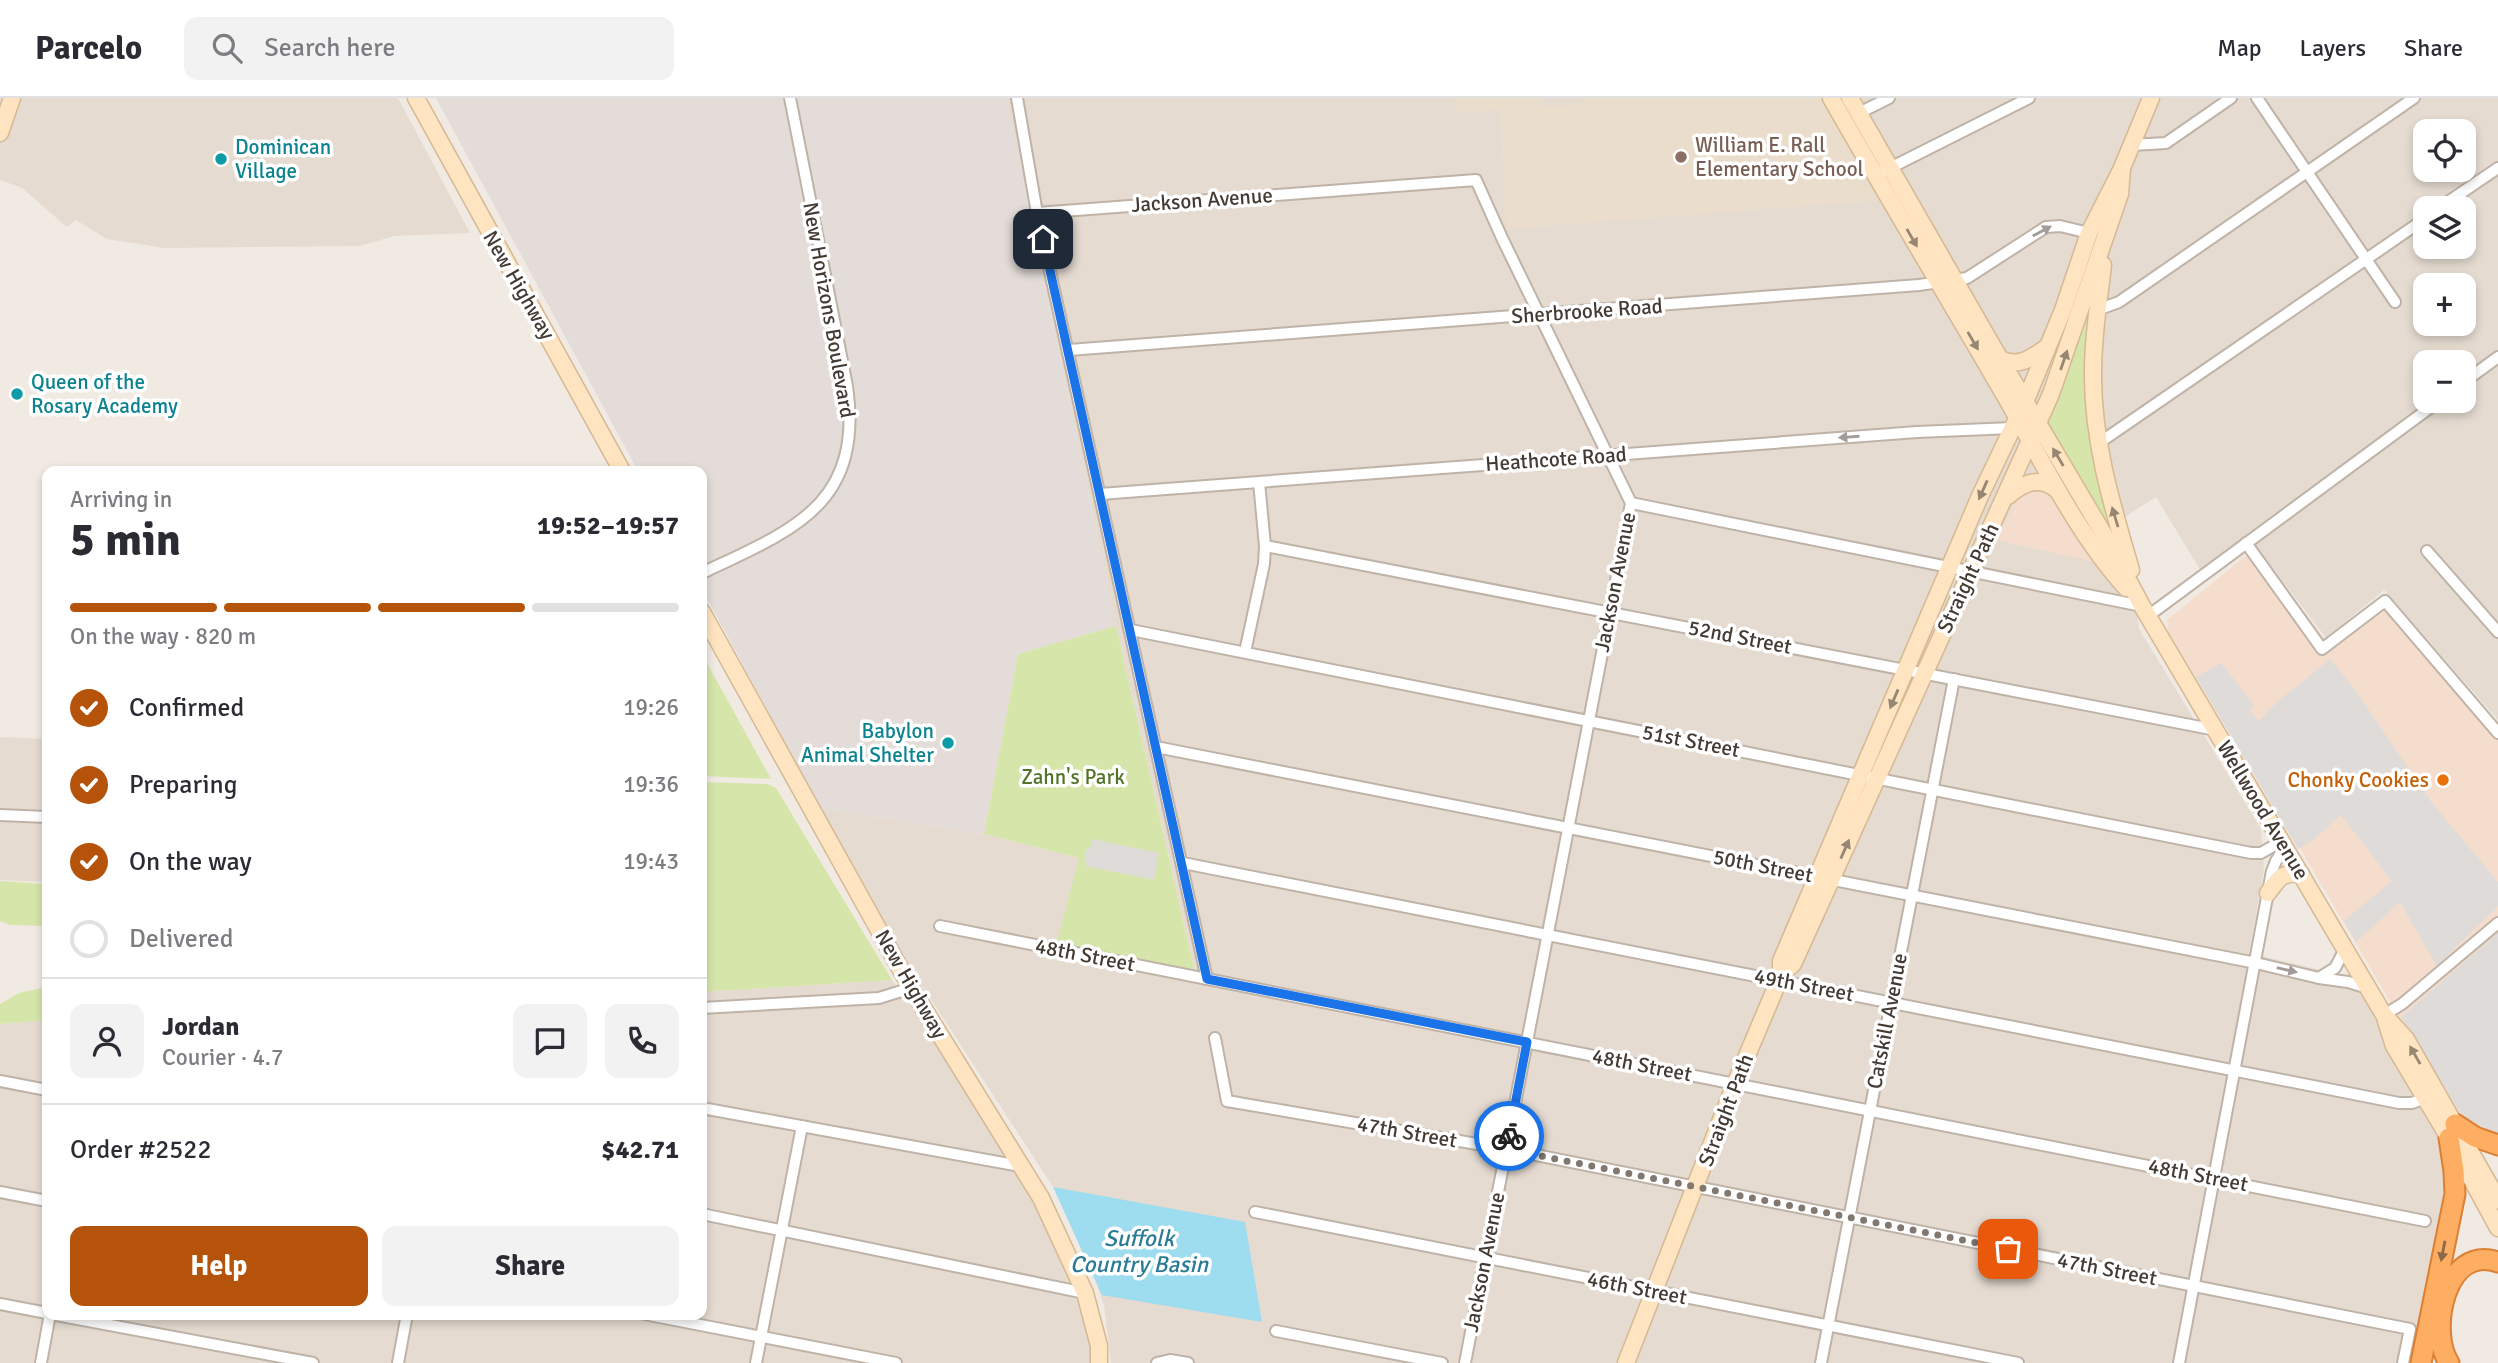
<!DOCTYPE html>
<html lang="en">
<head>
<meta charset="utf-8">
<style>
  :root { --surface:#fff; --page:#f2f2f3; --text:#2b2b33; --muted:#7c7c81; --line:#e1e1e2; --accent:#b45309 }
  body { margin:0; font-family:Signika,sans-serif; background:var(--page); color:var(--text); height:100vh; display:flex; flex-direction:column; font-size:26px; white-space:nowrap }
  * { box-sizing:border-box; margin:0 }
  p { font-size:23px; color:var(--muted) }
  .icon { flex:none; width:38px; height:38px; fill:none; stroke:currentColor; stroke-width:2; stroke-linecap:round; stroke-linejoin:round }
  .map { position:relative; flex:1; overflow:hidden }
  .drawer { position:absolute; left:42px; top:368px; width:665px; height:854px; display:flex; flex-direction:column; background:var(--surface); border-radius:14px; box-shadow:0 4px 10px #0003 }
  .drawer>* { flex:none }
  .tools { position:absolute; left:2413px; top:21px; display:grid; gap:14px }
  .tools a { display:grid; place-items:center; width:63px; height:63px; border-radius:14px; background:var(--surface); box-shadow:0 4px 10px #0003; font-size:35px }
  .pin { position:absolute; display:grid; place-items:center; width:60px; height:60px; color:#fff; margin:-30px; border-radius:14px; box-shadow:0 4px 10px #0006 }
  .courier { position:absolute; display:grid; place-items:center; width:70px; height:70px; margin:-35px; border:5px solid #1a73e8; border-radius:50%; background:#fff; color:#222; box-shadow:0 2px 9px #0007 }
  .head em { font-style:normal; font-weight:800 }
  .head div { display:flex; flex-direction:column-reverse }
  .head { display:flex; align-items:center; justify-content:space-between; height:119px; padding:0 28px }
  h1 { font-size:46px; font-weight:800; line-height:52px }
  .bar { display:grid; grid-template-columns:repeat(4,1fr); gap:10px 7px; align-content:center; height:84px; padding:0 28px }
  .bar i { height:9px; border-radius:5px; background:var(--line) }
  .bar .current { background:var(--accent) }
  .bar p { grid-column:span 4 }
  .line { display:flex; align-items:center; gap:18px; padding:0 28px; border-top:2px solid var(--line) }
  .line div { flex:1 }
  .round { display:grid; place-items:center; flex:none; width:74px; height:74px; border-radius:14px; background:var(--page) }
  ol { padding:0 28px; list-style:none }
  li { display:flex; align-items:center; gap:21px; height:77px }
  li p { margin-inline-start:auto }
  li .icon { padding:7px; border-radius:50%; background:var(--accent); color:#fff; stroke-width:4 }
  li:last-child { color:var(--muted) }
  li i { width:38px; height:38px; border:4px solid var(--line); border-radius:50% }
  .primary-button { display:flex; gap:14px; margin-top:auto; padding:14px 28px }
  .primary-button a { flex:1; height:80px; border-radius:14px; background:var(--accent); color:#fff; font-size:28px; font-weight:800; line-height:80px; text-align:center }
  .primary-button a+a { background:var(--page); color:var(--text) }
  header { display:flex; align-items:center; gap:42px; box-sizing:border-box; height:98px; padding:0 35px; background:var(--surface); border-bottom:2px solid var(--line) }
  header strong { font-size:33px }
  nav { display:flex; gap:38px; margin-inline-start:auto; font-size:24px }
  .search { width:490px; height:63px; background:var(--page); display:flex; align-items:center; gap:18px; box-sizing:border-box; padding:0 24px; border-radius:14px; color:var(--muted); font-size:26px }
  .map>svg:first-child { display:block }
</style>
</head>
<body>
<header>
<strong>Parcelo</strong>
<div class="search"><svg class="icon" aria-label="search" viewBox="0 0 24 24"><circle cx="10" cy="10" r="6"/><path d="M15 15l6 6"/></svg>Search here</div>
<nav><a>Map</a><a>Layers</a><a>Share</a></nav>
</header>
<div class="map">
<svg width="2498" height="1265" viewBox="0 0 2498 1265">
  <rect width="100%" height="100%" fill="#f1eae3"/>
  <!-- residential -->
  <g fill="#e5dbd1" fill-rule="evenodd">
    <path d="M0 0H398L470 135 394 138 360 148 164 150 107 141 76 122 67 129 22 90 0 82Z"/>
    <path d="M1006 0H2498V622L2384 492 2326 540 2255 447 2201 473 2156 399 2123 420 2139 531 2261 731 2264 772 2249 855 2359 881 2437 1031 2445 1088 2411 1265H1111L1104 1207 1065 1099 1059 1090 1053 1089 895 846 820 710 984 736 1079 760 1195 874 1116 528ZM2426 33H2464V72H2426ZM2426 110H2464V149H2426ZM2426 187H2464V226H2426ZM2426 264H2464V303H2426Z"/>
    <path d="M0 639 47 641V784L0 782Z"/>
    <path d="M892 882 963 983 1058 1146 1075 1185 1092 1250 1093 1265H0V926L47 922V1216H702V894Z"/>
  </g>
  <!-- commercial -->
  <g fill="#f4ddcd">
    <path d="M2049 389 2100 465 1996 442 2021 392Z"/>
    <path d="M2255 450 2326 543 2384 495 2498 625V1043L2459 1021 2310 767 2168 534 2167 522Z"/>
  </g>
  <!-- industrial -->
  <path fill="#e3dcd8" d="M436 0H1006L1116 528 1018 556 984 736 820 710 702 491V373H638Z"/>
  <!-- education -->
  <path fill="#ebddcc" d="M1455 0H1542L1543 9 1583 6V0H1826L1885 102 1506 131 1500 12 1456 15Z"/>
  <!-- green -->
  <g fill="#d6e6ab">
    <path d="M2098 171 2088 269 2122 458 2043 324Z"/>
    <path d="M1116 528 1195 875 1056 848 1079 760 984 736 1018 556Z"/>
    <path d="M702 556 771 681 702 678Z"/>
    <path d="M702 684 768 686 776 690 892 882 702 894Z"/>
    <path d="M0 783 47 786V828L10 827 0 823Z"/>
    <path d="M47 889V922L0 926V906L19 895Z"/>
  </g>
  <!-- parking -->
  <g fill="#dfdbd8">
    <path d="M2330 561 2354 590 2431 704 2498 784V808L2437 868 2400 804 2356 844 2344 823 2392 783 2341 717 2313 742 2298 751 2196 579 2221 565 2254 607 2249 611 2259 623 2275 606Z"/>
    <path d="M1092 741 1159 755 1154 782 1085 768V753L1090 750Z"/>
    <path d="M2498 835V1042L2466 1024 2401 919Z"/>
  </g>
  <!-- water -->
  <path fill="#9edcef" d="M1053 1089 1245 1124 1262 1224 1102 1197Z"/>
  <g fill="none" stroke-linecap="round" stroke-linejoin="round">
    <defs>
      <g id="street">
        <path d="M1017 0 1037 115 1207 881"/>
        <path d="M2257 0 2395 204"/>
        <path d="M1859 15 1889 0"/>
        <path d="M2131 47 2166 45 2231 0"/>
        <path d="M1884 73 2029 0"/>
        <path d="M2439 110 2498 70"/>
        <path d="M1037 115 1476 82 1502 140 1631 405 1465 1265"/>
        <path d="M2097 212 2119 204 2414 0"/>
        <path d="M1069 252 1919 187 1967 180 2046 129 2060 128 2089 135"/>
        <path d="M2464 284 2498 259"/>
        <path d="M2099 345 2426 120"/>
        <path d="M1100 396 1917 334 2012 330"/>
        <path d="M1631 405 2142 508"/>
        <path d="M2246 445 2322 551 2385 503 2498 635"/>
        <path d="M1265 448 2216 632"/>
        <path d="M2427 453 2498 534"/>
        <path d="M702 475C793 432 864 407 847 288L790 0"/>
        <path d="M2148 518 2439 303"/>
        <path d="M1131 532 2251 755H2261L2282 743"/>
        <path d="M1245 554 1264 466 1265 448 1259 384"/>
        <path d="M1156 649 2256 865 2319 880 2348 884 2368 890"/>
        <path d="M0 717 47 719"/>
        <path d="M1183 765 2399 1005H2412L2425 1000"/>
        <path d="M940 828 2425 1123"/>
        <path d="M2319 880 2335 870 2345 851"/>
        <path d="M702 910 879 900 911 890"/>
        <path d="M2384 917 2402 906 2498 825"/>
        <path d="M1215 940 1227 1003 1506 1051 2410 1231 2403 1265"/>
        <path d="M0 983 47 992"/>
        <path d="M702 1010 1020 1068"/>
        <path d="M0 1094 47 1103"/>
        <path d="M1255 1114 2018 1265"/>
        <path d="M702 1116 1085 1195"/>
        <path d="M0 1206 47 1215"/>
        <path d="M51 1216 313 1265"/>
        <path d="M644 1216 896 1265"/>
        <path d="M1276 1233 1442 1265"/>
        <path d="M41 1265 50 1216"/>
        <path d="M398 1265 407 1216"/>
        <path d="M756 1265 802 1028"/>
        <path d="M1157 1265 1170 1262 1188 1265"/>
        <path d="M1821 1265 1954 581"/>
        <path d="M2179 1265 2272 773 2276 763 2285 749"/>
      </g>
      <g id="secondary">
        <path d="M416 0 622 373"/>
        <path d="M1831 0C1888 100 1947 198 2005 298 2043 364 2075 433 2126 490"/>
        <path d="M1850 0 1993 249 2103 435 2142 508 2384 917 2406 941 2498 1102"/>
        <path d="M0 35 12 0"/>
        <path d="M2103 167C2099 202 2093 237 2093 273 2092 342 2112 407 2131 472"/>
        <path d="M2000 261C2020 270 2031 260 2047 249"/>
        <path d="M2008 398C2023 385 2038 378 2056 391"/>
        <path d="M702 514 911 890 1041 1100 1085 1195 1099 1248V1265"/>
        <path d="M2268 795C2279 780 2281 774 2301 776"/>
        <path d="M1781 876V863L1980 398 2025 304 2063 212 2089 135 2122 70 2151 0"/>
        <path d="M2386 923 2394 948 2449 1040 2498 1130"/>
        <path d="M1626 1265 1735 986 1779 882 1781 876 1793 866 2051 296 2120 96 2122 70"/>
      </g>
      <g id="highway">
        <path d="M2455 1026 2475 1039 2498 1047"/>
        <path d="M2421 1265 2455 1096 2454 1073 2449 1040"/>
        <path d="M2449 1265C2428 1233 2445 1146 2498 1164"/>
      </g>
    </defs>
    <!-- street casing -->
    <use href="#street" stroke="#bfb3a8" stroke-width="14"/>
    <!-- secondary casing -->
    <use href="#secondary" stroke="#d5b894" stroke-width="19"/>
    <!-- highway casing -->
    <use href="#highway" stroke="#dc7f32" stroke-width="23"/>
    <!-- street -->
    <use href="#street" stroke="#fff" stroke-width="10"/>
    <!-- secondary -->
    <use href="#secondary" stroke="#fee4c0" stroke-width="16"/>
    <!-- highway -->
    <use href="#highway" stroke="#fdae62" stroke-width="19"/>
  </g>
  <!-- one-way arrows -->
  <defs><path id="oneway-solid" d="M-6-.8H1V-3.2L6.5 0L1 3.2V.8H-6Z" transform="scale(1.75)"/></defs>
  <g fill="#a19c99">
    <use href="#oneway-solid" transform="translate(2042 133) rotate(-28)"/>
    <use href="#oneway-solid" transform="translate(1849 339) rotate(176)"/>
    <use href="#oneway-solid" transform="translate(2287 872) rotate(13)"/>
  </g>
  <g fill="#978672">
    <use href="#oneway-solid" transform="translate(1912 140) rotate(60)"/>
    <use href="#oneway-solid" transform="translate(1973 243) rotate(60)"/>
    <use href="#oneway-solid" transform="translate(2064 262) rotate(-71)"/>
    <use href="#oneway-solid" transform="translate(2058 359) rotate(-121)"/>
    <use href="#oneway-solid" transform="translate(1983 392) rotate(114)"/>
    <use href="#oneway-solid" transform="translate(2115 419) rotate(-107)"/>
    <use href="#oneway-solid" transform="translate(1894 601) rotate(113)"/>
    <use href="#oneway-solid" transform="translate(1845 751) rotate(-66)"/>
    <use href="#oneway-solid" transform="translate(2415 957) rotate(-120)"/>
  </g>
  <use fill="#8d6846" href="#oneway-solid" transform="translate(2443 1153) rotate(101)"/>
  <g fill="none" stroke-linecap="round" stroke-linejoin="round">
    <!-- done -->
    <path stroke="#807871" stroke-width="7" stroke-dasharray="0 12.6" d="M1509 1038 1506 1051 2008 1151"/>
    <!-- route -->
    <path stroke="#1a73e8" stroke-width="9" d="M1043 141 1207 881 1527 944 1509 1038"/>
  </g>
  <!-- markers -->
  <circle fill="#8d6e63" stroke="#fff" stroke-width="2.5" cx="1681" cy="59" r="7"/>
  <g fill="#0f9aa8" stroke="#fff" stroke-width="2.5">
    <circle cx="221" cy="61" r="7"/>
    <circle cx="17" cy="296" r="7"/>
    <circle cx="948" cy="645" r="7"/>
  </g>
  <circle fill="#e8710a" stroke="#fff" stroke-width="2.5" cx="2443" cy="682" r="7"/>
  <g text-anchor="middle" stroke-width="7" stroke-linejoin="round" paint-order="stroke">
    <!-- education labels -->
    <g font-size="21" fill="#785e54" stroke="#fff" text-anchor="start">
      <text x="1695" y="54">William E. Rall<tspan x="1695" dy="24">Elementary School</tspan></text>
    </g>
    <!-- culture labels -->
    <g font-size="21" fill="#0d838f" stroke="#fff" text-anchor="start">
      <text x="235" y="56">Dominican<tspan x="235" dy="24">Village</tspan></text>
      <text x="31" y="291">Queen of the<tspan x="31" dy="24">Rosary Academy</tspan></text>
      <text x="934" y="640" text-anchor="end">Babylon<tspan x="934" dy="24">Animal Shelter</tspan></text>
    </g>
    <!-- street labels -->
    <g font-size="21" fill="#433a33" stroke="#fff">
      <text transform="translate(1202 102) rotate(-4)" y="7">Jackson Avenue</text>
      <text transform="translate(519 187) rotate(60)" y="7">New Highway</text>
      <text transform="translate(829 212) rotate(80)" y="7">New Horizons Boulevard</text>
      <text transform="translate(1587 213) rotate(-4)" y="7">Sherbrooke Road</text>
      <text transform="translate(1556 361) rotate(-4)" y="7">Heathcote Road</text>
      <text transform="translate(1968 480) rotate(-65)" y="7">Straight Path</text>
      <text transform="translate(1615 484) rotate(-79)" y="7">Jackson Avenue</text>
      <text transform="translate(1740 539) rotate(11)" y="7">52nd Street</text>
      <text transform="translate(1691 643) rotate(11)" y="7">51st Street</text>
      <text transform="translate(2263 712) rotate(59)" y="7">Wellwood Avenue</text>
      <text transform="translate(1763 768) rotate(11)" y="7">50th Street</text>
      <text transform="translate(1085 857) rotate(11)" y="7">48th Street</text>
      <text transform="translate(911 886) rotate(60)" y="7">New Highway</text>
      <text transform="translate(1804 887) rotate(11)" y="7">49th Street</text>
      <text transform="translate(1887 923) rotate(-79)" y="7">Catskill Avenue</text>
      <text transform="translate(1642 967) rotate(11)" y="7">48th Street</text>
      <text transform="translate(1726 1012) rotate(-69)" y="7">Straight Path</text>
      <text transform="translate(1407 1034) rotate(10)" y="7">47th Street</text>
      <text transform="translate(2198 1077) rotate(11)" y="7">48th Street</text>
      <text transform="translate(1484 1164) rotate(-79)" y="7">Jackson Avenue</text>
      <text transform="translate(2107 1171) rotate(11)" y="7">47th Street</text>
      <text transform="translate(1637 1190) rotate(11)" y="7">46th Street</text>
    </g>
    <!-- park labels -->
    <g font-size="21" fill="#527328" stroke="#fff">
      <text x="1073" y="686">Zahn's Park</text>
    </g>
    <!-- food labels -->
    <g font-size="21" fill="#c56008" stroke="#fff" text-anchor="end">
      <text x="2429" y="689">Chonky Cookies</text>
    </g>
    <!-- water labels -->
    <g font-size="23" font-style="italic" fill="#2a7b96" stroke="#fff">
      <text x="1139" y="1148">Suffolk<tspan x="1139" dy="26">Country Basin</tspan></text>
    </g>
  </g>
</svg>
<div class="tools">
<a><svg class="icon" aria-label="locate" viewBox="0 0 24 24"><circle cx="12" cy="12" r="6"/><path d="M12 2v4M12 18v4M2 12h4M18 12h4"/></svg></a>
<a><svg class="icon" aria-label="layers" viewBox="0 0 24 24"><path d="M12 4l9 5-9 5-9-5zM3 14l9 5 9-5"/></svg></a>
<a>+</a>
<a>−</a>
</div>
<div class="pin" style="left:2008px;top:1151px;background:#ea580c"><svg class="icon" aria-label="bag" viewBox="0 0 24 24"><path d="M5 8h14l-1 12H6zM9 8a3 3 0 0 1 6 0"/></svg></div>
<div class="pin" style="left:1043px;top:141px;background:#1f2937"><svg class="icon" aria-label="home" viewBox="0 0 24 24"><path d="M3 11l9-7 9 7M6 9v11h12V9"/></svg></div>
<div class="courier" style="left:1509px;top:1038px"><svg class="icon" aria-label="bike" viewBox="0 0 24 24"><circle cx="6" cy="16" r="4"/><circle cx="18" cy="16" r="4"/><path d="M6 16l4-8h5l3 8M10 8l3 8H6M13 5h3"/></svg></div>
<section class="drawer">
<div class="head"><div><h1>5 min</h1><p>Arriving in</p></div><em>19:52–19:57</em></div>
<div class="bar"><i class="current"></i><i class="current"></i><i class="current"></i><i></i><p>On the way · 820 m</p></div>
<ol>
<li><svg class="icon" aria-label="check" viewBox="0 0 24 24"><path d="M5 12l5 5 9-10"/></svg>Confirmed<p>19:26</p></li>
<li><svg class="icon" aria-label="check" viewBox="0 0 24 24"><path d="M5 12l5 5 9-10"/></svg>Preparing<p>19:36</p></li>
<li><svg class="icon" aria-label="check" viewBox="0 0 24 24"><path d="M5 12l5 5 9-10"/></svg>On the way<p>19:43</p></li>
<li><i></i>Delivered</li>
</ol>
<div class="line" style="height:126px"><a class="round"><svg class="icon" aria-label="person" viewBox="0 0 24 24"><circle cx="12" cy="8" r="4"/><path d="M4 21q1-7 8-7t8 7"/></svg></a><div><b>Jordan</b><p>Courier · 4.7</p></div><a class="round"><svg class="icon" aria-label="chat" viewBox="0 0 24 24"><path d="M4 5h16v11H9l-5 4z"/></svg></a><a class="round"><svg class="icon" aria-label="phone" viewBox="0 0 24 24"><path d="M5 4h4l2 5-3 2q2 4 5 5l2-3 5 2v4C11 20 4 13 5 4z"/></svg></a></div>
<div class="line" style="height:91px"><div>Order #2522</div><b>$42.71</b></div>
<div class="primary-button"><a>Help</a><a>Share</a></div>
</section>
</div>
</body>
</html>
